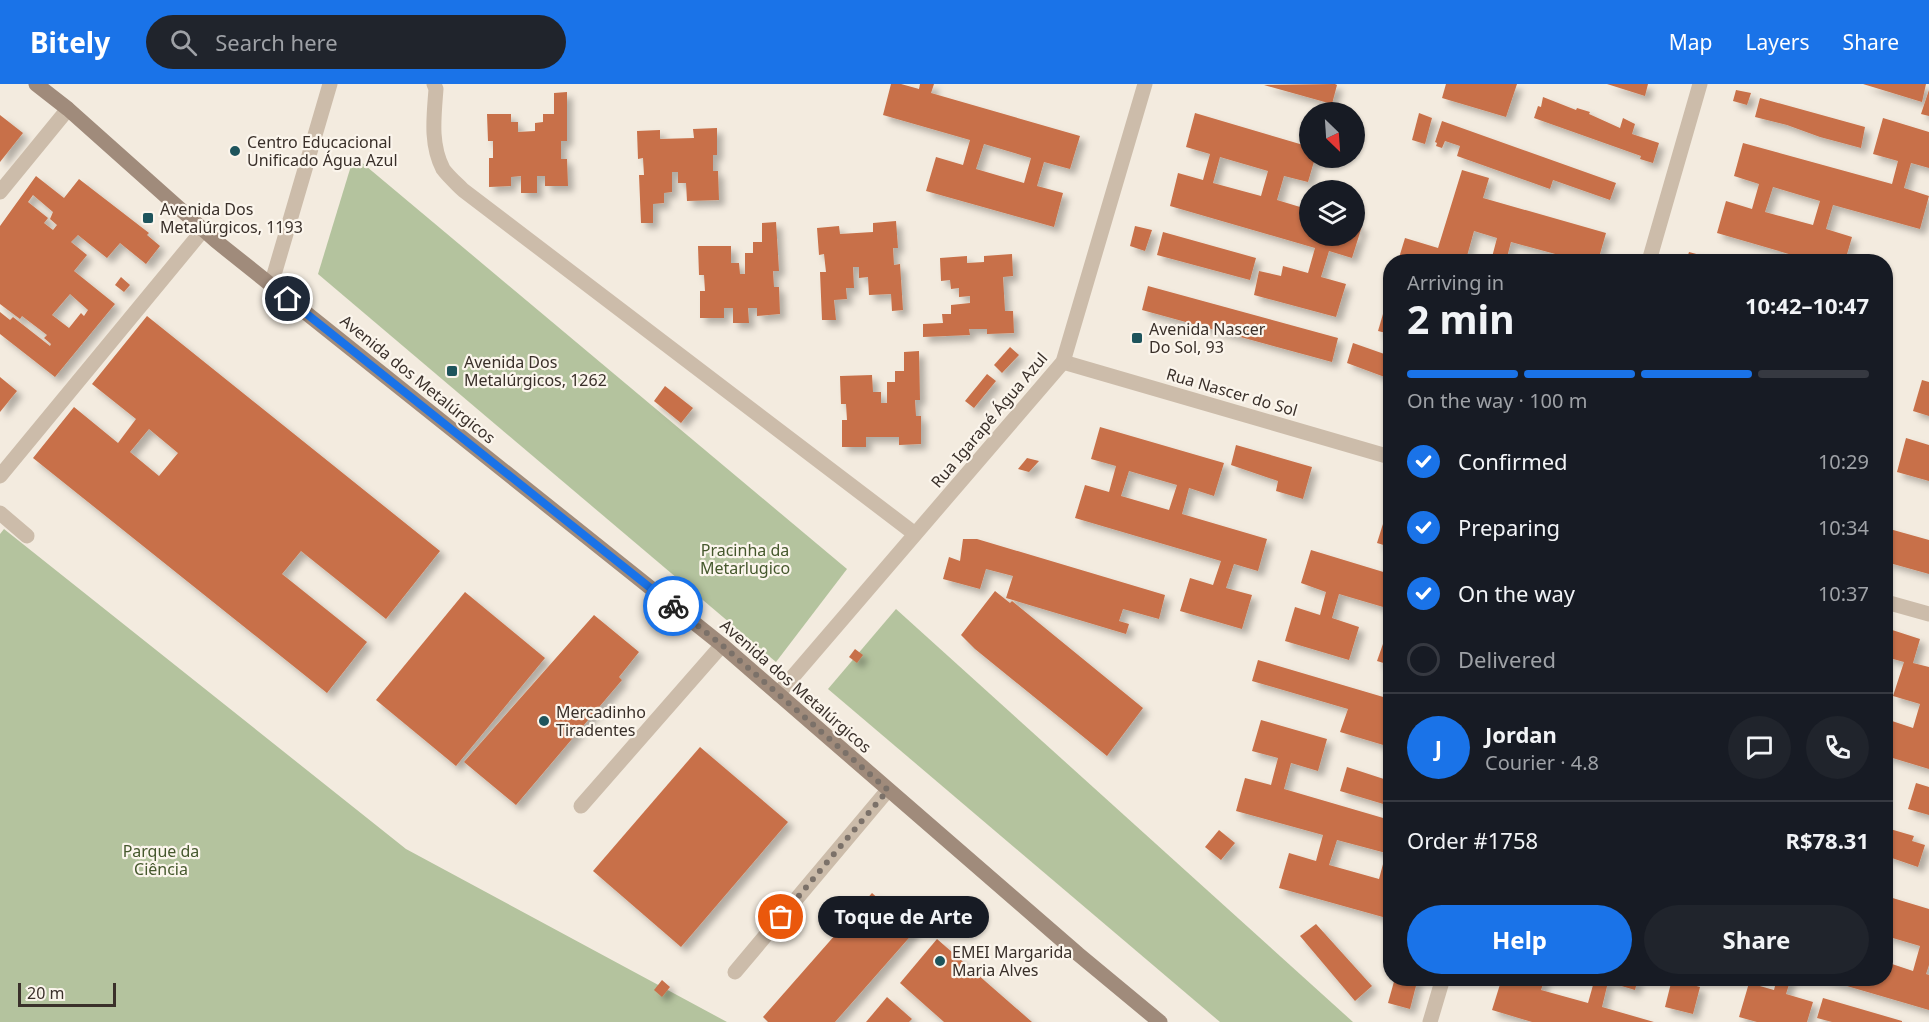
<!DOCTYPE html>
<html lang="en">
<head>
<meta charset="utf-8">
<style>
  :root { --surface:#171b24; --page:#20242c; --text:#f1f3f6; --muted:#9ea1a6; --line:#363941; --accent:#1a73e8 }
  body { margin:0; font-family:"Noto Sans",sans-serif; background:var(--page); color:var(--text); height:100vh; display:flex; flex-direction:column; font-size:22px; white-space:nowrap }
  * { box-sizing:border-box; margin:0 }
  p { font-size:20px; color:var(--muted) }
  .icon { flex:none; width:33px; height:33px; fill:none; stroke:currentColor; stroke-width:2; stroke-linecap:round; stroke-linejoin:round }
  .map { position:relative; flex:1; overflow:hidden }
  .details { position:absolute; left:1383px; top:170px; width:510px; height:732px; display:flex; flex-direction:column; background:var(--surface); border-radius:24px; box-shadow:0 2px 4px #0004 }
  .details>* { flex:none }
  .needle { width:39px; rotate:155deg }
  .tools { position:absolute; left:1299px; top:18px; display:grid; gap:12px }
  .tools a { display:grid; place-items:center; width:66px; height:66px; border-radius:50%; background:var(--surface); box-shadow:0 2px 4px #0004; font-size:30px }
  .scale { position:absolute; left:18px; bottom:15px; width:98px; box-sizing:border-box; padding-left:6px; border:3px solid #3a302a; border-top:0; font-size:16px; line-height:21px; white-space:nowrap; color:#3a302a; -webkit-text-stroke:4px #fbf5ec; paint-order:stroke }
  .pin { position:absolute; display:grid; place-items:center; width:51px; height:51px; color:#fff; margin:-26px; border:3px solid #fff; border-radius:50%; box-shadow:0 2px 6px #0007 }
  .courier { position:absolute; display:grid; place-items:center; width:60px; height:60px; margin:-30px; border:4px solid #1a73e8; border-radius:50%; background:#fff; color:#222; box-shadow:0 2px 8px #0007 }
  .bubble { position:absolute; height:42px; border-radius:21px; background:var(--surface); box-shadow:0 2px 4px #0004; font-size:20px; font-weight:700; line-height:42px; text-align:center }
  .summary em { font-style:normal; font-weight:700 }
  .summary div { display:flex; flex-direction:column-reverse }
  .summary { display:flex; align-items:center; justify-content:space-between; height:102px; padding:0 24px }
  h1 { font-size:39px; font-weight:700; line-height:45px }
  .bar { display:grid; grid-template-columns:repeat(4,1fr); gap:9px 6px; align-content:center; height:72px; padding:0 24px }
  .bar i { height:8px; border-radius:4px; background:var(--line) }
  .bar .selected { background:var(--accent) }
  .bar p { grid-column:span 4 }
  .line { display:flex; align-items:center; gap:15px; padding:0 24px; border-top:2px solid var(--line) }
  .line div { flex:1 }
  .round { display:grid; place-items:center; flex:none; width:63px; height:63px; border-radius:32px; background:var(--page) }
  ol { padding:0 24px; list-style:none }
  li { display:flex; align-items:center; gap:18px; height:66px }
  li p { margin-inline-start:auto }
  li .icon { padding:6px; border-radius:50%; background:var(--accent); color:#fff; stroke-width:4 }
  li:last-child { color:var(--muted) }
  li i { width:33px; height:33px; border:3px solid var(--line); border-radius:50% }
  .action { display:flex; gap:12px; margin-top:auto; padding:12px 24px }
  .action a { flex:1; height:69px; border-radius:36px; background:var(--accent); color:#fff; font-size:24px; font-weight:700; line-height:69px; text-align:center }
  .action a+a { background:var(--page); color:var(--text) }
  header { display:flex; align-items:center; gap:36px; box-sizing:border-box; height:84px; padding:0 30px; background:var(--accent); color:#fff }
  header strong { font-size:28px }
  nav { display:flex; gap:33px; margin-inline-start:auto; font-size:21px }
  .search { width:420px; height:54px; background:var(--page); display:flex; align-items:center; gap:15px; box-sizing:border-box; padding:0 21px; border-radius:33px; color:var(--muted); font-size:22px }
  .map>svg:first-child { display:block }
</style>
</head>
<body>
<header>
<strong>Bitely</strong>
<div class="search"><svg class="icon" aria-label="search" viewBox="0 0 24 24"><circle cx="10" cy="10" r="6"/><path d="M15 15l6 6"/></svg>Search here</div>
<nav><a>Map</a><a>Layers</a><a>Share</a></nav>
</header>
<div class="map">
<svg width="1929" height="938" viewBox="0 0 1929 938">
  <defs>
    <filter id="shadow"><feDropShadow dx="5.5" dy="5.5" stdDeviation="3" flood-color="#0004"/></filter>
  </defs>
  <rect width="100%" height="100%" fill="#f3ebdf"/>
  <!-- green -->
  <g fill="#b4c39e">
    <path d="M354 72 847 485 776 578 318 190Z"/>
    <path d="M4 445 406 765 727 938H0V450Z"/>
    <path d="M896 525 1353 938H1220L828 605Z"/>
  </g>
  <!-- building -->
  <g fill="#c87048" fill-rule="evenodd" filter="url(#shadow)">
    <path d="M891 0H901L919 5 920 0H934L931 9 1080 52 1070 85 1044 78 1037 102 1063 109 1054 143 926 107 936 73 963 81 970 56 883 31ZM984 60 1031 74 1024 99 976 85Z"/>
    <path d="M1335 0 1337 1 1332 20 1264 1Z"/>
    <path d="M1446 0H1517L1506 33 1442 14Z"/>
    <path d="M1607 0H1648L1645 12Z"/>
    <path d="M1863 0H1926L1922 18Z"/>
    <path d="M1736 6 1751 9 1747 21 1733 17Z"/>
    <path d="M1929 6V32L1921 30Z"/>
    <path d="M567 8V57H561V75H567L568 102H545V92H537V109H521V92L511 93V102L489 103V74H493V57H488L487 30H511V38H518V48L535 47V39L543 38V30H554V9Z"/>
    <path d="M1543 13 1576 26 1577 24 1590 28 1589 30 1620 44 1623 34 1635 40 1632 50 1659 59 1653 79 1640 75 1641 72 1534 34 1538 22 1541 23Z"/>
    <path d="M1760 14 1865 43 1861 64 1820 53 1787 41 1755 33Z"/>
    <path d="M1195 29 1310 63V74H1315L1308 98 1284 92 1277 116 1310 126V152H1354V139L1362 142 1352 174 1329 167 1321 193 1346 200 1336 233 1254 211 1259 187 1281 192 1283 182 1308 189 1315 164 1170 122 1178 89 1203 96 1210 70 1186 63ZM1220 73 1268 87 1261 112 1213 99Z"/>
    <path d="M1419 29 1432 34 1425 60 1412 56Z"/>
    <path d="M0 31 23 49 0 78Z"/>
    <path d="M1883 34 1929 48V84L1911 79 1904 104 1929 112 1920 145 1833 121 1826 145 1852 153 1845 177H1813L1717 149 1726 117 1752 125 1759 100 1734 92 1743 59 1892 100 1898 77 1873 70ZM1773 103 1820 117 1813 141 1765 128Z"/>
    <path d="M1442 37 1616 99 1610 116 1553 96 1550 105 1457 72 1460 62 1445 57 1442 64 1436 62 1437 59 1435 58Z"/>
    <path d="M717 44V71H713V87H718L719 116 687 117 686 99H678V88H672V108L664 109V119L653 120V139H641L639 91H644L643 74 638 75 637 47 660 46V55L694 54 693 45Z"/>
    <path d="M1462 86 1489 94 1483 114 1606 149 1598 177H1576L1571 175 1570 177H1558L1559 171 1511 158 1506 177H1491L1497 154 1474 147 1467 172 1480 177H1398L1405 154 1438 164Z"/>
    <path d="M36 92 64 114 79 95 149 149 147 151 160 162 146 180 120 159 107 174 78 151 71 158 87 171 74 187 115 220 55 293 0 250V228L10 236 13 233 50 262 51 260 44 254 47 251 22 232 20 235 0 220V142ZM33 111 53 128 50 135 57 141 53 146 44 139 48 134 28 118ZM70 210 88 226 84 232 81 229 69 244 52 231Z"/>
    <path d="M896 137 898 164H893L894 181 900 180 903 226 892 227 891 210 869 211 868 193 859 194V183H853L854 204H846L847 215 834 216 836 236H822L820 188H826L824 170 819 171 817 144 839 142 840 150 873 148V139Z"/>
    <path d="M776 138 779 187H773L774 203H779L780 230 757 232V224H748L749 239H733V224H724V234H700V207H705L704 191H699L698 162H731V179H739L740 190H745V169H753V158H762V139Z"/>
    <path d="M1135 142 1152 146 1145 167 1130 162Z"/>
    <path d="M1163 148 1256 174 1250 196 1157 171Z"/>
    <path d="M1689 168 1711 174 1710 177H1686Z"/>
    <path d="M1012 170 1013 192 1003 193 1005 227H1013L1014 249 987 250V245H969L970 251 923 253V240L943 239 942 230H951V221L970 219V212L959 213V204L951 205 950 196 941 197 940 174 967 172V179L984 178V172Z"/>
    <path d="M121 193 130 201 124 208 115 201Z"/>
    <path d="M1148 202 1338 254 1332 278 1142 226Z"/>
    <path d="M1388 213 1390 214V250L1378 247Z"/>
    <path d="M147 232 440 467 386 535 301 467 282 490 367 558 327 609 33 374 74 323 118 359 136 335 92 300ZM149 345 178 369 159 392 130 368Z"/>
    <path d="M1353 259 1390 272V295L1347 279Z"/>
    <path d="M1010 263 1019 271 1002 289 994 281Z"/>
    <path d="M919 267 920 316H915L916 332H921V360L899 361V353H866V363H842V336H847L846 320H841L840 292 872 291 873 308H881V319H887V298H895V287H904V268Z"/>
    <path d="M987 290 996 297 974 324 965 317Z"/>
    <path d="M0 293 17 307 0 328Z"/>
    <path d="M1922 296 1929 298V332L1913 327Z"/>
    <path d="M665 302 693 324 681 339 654 317Z"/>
    <path d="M1100 343 1224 379 1214 412 1189 404 1182 430 1267 455 1258 487 1234 480 1226 504 1252 511 1242 545 1180 527 1190 494 1213 501 1221 477 1075 434 1085 401 1109 408 1116 382 1091 375ZM1129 387 1177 401 1169 426 1121 412Z"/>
    <path d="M1906 354 1929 361V397L1897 388Z"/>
    <path d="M1236 361 1312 383 1303 415 1276 407 1278 397 1231 381Z"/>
    <path d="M1027 374 1039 377 1029 388 1018 385Z"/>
    <path d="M1388 424 1390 425V463L1377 459Z"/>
    <path d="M1886 444 1929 456V490L1886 478Z"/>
    <path d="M963 455H977L1165 511 1159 535 1123 525 1119 537 1129 540 1126 550 1006 514 1013 492 986 485 980 505 943 495 949 473 960 477Z"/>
    <path d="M1311 466 1390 490V525L1339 510 1332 534 1359 543 1349 576 1285 557 1295 523 1320 531 1326 508 1301 499Z"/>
    <path d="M995 507 1010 519 1012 517 1143 624 1107 672 975 565 961 551Z"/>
    <path d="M465 508 545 574 456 682 376 616Z"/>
    <path d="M594 531 639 568 619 593 622 596 516 721 464 678Z"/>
    <path d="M1886 544 1920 555 1913 579 1929 583V685L1886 672V635L1913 644 1920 620 1893 612 1904 578 1886 573Z"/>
    <path d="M1384 557 1390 559V581L1377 577Z"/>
    <path d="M855 565 863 571 857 579 849 573Z"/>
    <path d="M1258 576 1390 615V663L1340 648 1348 625 1252 597Z"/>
    <path d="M1261 636 1327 655 1318 687 1291 679 1284 705 1390 736V835L1279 804 1289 769 1316 777 1323 751 1236 727 1245 694 1271 701 1278 674 1252 667ZM1337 756 1386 769 1379 795 1329 781Z"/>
    <path d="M700 663 788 738 681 863 593 787Z"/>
    <path d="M1347 683 1390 697V722L1340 707Z"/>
    <path d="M1916 699 1929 703V731L1908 725Z"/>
    <path d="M1890 745 1914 752 1912 757 1925 761 1918 783 1886 772V746L1889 747Z"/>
    <path d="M1219 746 1235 759 1221 776 1205 763Z"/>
    <path d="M872 809 915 847 835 938H768L763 933Z"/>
    <path d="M1886 812 1929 825V881L1926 890 1929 891V926L1823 895 1886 894V878L1913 887 1920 862 1886 852Z"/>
    <path d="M1316 840 1372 902 1355 917 1300 852Z"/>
    <path d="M937 855 1032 938H944L900 899Z"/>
    <path d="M1395 894H1418L1410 925 1388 919Z"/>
    <path d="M1502 894 1527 902 1529 894H1545L1541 906 1588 919 1595 894H1638L1635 906 1608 898 1602 923 1654 938H1532L1492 926Z"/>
    <path d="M1777 894H1791L1786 910 1813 918 1807 938H1757L1739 933 1749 899 1774 906Z"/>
    <path d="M1672 895 1700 903 1693 930 1665 923Z"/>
    <path d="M662 896 670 903 662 913 654 906Z"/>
    <path d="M887 913 912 935 909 938H866Z"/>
    <path d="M1823 914 1902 937V938H1832L1817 934Z"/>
  </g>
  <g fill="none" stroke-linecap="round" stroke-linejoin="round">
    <!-- lane -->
    <g stroke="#ccbcaa" stroke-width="15">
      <path d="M0 392 203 146"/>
      <path d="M0 429 27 452"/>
    </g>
    <!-- street -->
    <g stroke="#ccbcaa" stroke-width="15">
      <path d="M434 0 436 5C434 32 430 60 443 85 448 92 456 99 463 106L915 450"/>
      <path d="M0 108 68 25"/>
      <path d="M1649 177 1700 0"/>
      <path d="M271 201 330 0"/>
      <path d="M1063 278 1390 373"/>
      <path d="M1886 518 1929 530"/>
      <path d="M778 610 1063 278 1145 0"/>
      <path d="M581 722 722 561"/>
      <path d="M735 888 888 706"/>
      <path d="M1430 938 1443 894"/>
    </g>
    <!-- secondary -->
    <path stroke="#a08b7b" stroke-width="15" d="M36 0 68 25 216 157 722 561 1078 870 1160 938"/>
  </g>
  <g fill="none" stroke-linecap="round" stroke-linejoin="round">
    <!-- done -->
    <path stroke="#7b7169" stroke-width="6" stroke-dasharray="0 10.8" d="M673 522 722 561 888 706 781 833"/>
    <!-- route -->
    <path stroke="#1a73e8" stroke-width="8" d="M288 215 673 522"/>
  </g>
  <!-- markers -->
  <g fill="#1e545c" stroke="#fbf5ec" stroke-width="2">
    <circle cx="235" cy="67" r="6"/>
    <rect x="142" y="128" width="12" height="12" rx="3"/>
    <rect x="1131" y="248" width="12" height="12" rx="3"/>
    <rect x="446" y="281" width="12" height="12" rx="3"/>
    <circle cx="544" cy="637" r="6"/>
    <circle cx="940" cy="877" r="6"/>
  </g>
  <g text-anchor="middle" stroke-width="4.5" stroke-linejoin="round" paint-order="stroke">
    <!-- poi labels -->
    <g font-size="16" fill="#3a302a" stroke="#fbf5ec" text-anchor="start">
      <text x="247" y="64">Centro Educacional<tspan x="247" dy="18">Unificado Água Azul</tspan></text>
      <text x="160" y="131">Avenida Dos<tspan x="160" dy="18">Metalúrgicos, 1193</tspan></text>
      <text x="1149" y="251">Avenida Nascer<tspan x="1149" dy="18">Do Sol, 93</tspan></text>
      <text x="464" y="284">Avenida Dos<tspan x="464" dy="18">Metalúrgicos, 1262</tspan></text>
      <text x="556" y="634">Mercadinho<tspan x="556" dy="18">Tiradentes</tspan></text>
      <text x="952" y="874">EMEI Margarida<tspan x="952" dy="18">Maria Alves</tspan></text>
    </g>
    <!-- street labels -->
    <g font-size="16" fill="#3a302a" stroke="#fbf5ec">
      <text transform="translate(418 295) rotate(39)" y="6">Avenida dos Metalúrgicos</text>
      <text transform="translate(1232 308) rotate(16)" y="6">Rua Nascer do Sol</text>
      <text transform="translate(989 336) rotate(-50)" y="6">Rua Igarapé Água Azul</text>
      <text transform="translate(796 602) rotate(41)" y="6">Avenida dos Metalúrgicos</text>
    </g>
    <!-- park labels -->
    <g font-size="16" fill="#45582d" stroke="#fbf5ec">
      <text x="745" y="472">Pracinha da<tspan x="745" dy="18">Metarlugico</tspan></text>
      <text x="161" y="773">Parque da<tspan x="161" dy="18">Ciência</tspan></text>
    </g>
  </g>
</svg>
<div class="tools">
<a><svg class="needle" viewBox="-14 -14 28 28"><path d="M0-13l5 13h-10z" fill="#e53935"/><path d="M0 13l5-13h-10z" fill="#9ea1a6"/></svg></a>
<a><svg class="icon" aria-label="layers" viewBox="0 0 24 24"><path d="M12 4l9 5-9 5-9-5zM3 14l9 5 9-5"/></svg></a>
</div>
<div class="scale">20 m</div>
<div class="pin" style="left:781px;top:833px;background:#ea580c"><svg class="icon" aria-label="bag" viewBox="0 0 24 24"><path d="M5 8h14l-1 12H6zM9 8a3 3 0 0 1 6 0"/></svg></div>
<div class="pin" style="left:288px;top:215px;background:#1f2937"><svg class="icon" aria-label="home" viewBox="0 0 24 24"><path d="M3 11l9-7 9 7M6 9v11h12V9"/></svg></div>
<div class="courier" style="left:673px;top:522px"><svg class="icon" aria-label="bike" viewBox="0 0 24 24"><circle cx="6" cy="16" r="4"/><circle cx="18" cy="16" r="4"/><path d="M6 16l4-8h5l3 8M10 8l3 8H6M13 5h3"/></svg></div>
<div class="bubble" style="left:818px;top:812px;width:171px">Toque de Arte</div>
<section class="details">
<div class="summary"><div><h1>2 min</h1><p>Arriving in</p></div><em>10:42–10:47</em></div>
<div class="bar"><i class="selected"></i><i class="selected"></i><i class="selected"></i><i></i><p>On the way · 100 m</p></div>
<ol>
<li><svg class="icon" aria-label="check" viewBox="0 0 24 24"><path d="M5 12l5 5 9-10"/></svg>Confirmed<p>10:29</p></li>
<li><svg class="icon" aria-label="check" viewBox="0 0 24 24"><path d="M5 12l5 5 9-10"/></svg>Preparing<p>10:34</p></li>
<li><svg class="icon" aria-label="check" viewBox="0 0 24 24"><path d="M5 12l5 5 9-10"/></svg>On the way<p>10:37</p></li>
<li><i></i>Delivered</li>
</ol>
<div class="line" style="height:108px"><b class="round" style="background:var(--accent);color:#fff">J</b><div><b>Jordan</b><p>Courier · 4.8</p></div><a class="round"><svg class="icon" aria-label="chat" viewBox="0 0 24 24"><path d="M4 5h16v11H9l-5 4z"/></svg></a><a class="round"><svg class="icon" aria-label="phone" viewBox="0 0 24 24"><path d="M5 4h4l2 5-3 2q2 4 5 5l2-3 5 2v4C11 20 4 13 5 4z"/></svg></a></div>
<div class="line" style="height:78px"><div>Order #1758</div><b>R$78.31</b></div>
<div class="action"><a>Help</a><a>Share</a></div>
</section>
</div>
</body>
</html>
